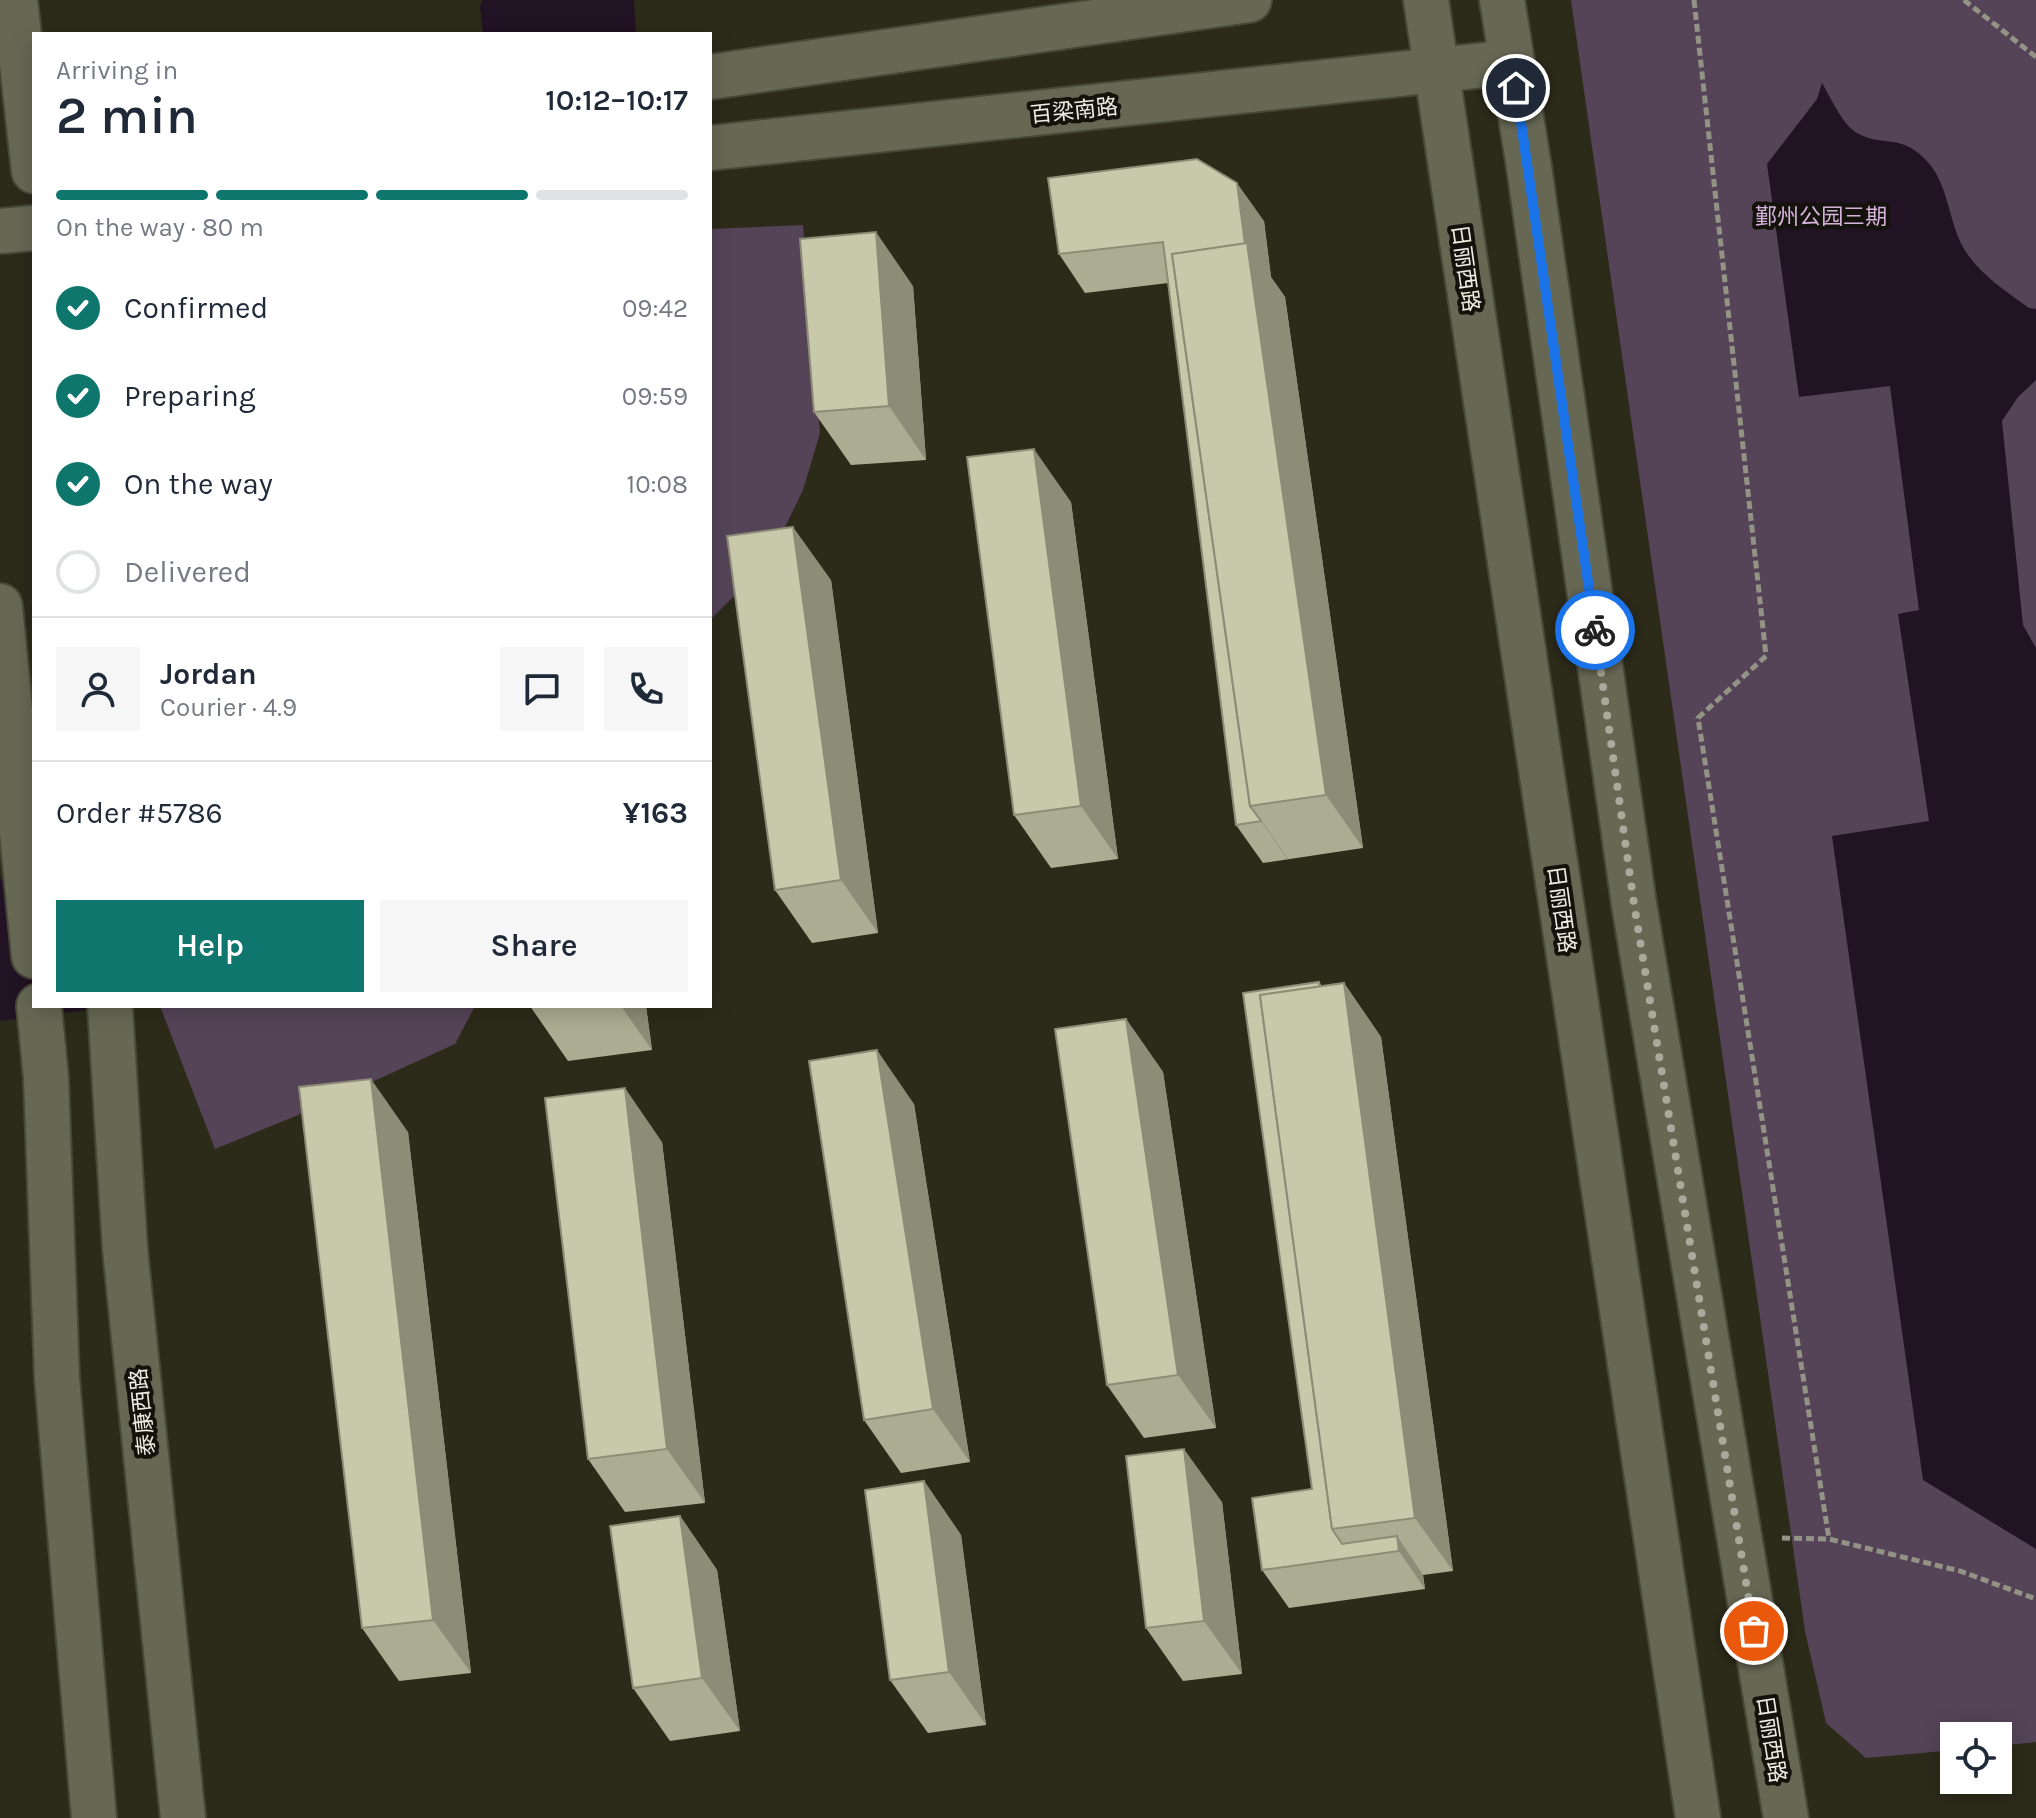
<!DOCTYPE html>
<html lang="en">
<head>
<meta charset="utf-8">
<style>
  :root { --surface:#fff; --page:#f6f6f7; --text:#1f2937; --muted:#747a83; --line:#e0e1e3; --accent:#0f766e }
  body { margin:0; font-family:Karla,"Noto Sans SC",sans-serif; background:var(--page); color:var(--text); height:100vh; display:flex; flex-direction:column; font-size:30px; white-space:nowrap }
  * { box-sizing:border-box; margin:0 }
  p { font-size:26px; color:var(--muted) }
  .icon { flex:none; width:44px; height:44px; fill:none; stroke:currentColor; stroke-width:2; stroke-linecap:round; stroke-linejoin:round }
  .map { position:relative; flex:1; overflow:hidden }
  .drawer { position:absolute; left:32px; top:32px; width:680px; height:976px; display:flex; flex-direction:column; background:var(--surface); border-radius:0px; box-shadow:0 4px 20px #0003 }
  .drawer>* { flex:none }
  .tools { position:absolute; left:1940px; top:1722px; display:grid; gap:16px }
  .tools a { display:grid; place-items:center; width:72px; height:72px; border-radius:0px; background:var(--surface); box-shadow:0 4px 20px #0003; font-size:40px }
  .pin { position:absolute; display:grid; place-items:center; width:68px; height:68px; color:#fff; margin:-34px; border:4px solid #fff; border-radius:50%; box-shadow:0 2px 8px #0007 }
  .courier { position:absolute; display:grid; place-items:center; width:80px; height:80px; margin:-40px; border:6px solid #1a73e8; border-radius:50%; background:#fff; color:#222; box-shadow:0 2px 10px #0007 }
  .head em { font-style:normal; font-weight:600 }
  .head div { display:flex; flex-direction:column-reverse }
  .head { display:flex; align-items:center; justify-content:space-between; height:136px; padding:0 24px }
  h1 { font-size:52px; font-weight:600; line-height:60px }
  .bar { display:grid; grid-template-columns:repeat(4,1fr); gap:12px 8px; align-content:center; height:96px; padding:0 24px }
  .bar i { height:10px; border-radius:6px; background:var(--line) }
  .bar .on { background:var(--accent) }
  .bar p { grid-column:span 4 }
  .line { display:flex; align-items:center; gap:20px; padding:0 24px; border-top:2px solid var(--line) }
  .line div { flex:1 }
  .round { display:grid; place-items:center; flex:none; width:84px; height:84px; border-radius:0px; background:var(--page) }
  ol { padding:0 24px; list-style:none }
  li { display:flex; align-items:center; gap:24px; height:88px }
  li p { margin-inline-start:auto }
  li .icon { padding:8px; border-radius:50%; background:var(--accent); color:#fff; stroke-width:4 }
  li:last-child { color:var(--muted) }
  li i { width:44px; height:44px; border:4px solid var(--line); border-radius:50% }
  .cta { display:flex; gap:16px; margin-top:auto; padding:16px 24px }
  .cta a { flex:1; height:92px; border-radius:0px; background:var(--accent); color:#fff; font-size:32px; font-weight:600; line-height:92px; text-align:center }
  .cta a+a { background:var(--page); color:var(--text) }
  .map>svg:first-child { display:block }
</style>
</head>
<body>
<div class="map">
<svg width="2036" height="1818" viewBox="0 0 2036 1818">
  <rect width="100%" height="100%" fill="#2c2b1a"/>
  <!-- green -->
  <g fill="#554458">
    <path d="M1571 0H2036V1742L1998 1746V1736H1954V1750L1866 1758 1826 1723 1805 1631Z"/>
    <path d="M803 225 820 433 803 490 768 562 710 620V229Z"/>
    <path d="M160 1006H475L455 1044 315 1108 215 1149Z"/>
  </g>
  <!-- water -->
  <g fill="#211224">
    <path d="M482 0H634L636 34H483L480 7Z"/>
    <path d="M1822 83C1831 98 1842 124 1857 133 1881 147 1898 133 1924 158 1947 180 1947 212 1960 241 1973 270 2004 290 2029 308L2036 309V380L2018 397 2002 421 2023 625 2036 648V1549L1923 1480 1832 836 1929 821 1898 614 1919 610 1890 386 1799 397 1767 164 1817 99Z"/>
    <path d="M34 876V1006H118L0 1021V879Z"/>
  </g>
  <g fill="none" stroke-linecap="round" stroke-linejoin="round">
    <defs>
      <g id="secondary">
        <path d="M15 0 34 171"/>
        <path d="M1426 0 1698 1818"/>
        <path d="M1502 0 1529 167 1634 904 1786 1818"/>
        <path d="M710 77 1249 0"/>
        <path d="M710 148 1512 62"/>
        <path d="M0 231 34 228"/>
        <path d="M0 606 34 956"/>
        <path d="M39 1006 46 1078 57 1378 94 1818"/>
        <path d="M110 1006 125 1249 183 1818"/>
      </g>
    </defs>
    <!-- secondary casing -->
    <use href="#secondary" stroke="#484839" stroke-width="48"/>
    <!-- path -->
    <g stroke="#939385" stroke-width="5" stroke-dasharray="8 4" stroke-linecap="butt">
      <path d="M1694 0 1766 656 1698 718 1829 1539"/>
      <path d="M1782 1538 1829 1539 1960 1571 2036 1599"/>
    </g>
    <!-- secondary -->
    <use href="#secondary" stroke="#676854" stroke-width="44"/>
    <!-- path-bridge -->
    <path stroke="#939385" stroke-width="5" stroke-dasharray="8 4" stroke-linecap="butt" d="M1964 0 2036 57"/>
  </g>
  <!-- wall -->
  <g fill="#acac92">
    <path d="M1264 221 1271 277 1285 297 1363 848 1263 863 1236 825 1168 283 1085 293 1059 254Z"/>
    <path d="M913 286 926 460 851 465 814 412Z"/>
    <path d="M1071 502 1118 859 1051 868 1014 815Z"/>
    <path d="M831 580 878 933 812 943 775 890Z"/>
    <path d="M1319 982 1322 986 1344 983 1381 1037 1453 1571 1423 1575 1425 1589 1289 1608 1262 1570 1312 1489Z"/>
    <path d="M530 1006H646L652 1050 568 1061Z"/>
    <path d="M1126 1019 1163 1072 1216 1428 1144 1438 1107 1385Z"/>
    <path d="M914 1104 970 1462 901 1473 864 1420Z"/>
    <path d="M408 1132 471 1673 399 1681 362 1628Z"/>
    <path d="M662 1142 705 1503 625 1512 588 1459Z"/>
    <path d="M924 1481 961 1535 986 1725 928 1733 890 1680Z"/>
    <path d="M1222 1502 1242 1674 1183 1681 1146 1628Z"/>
    <path d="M680 1516 717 1570 740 1731 670 1741 633 1688Z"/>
  </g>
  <!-- shaded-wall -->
  <g fill="#8c8c77">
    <path d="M1237 183 1264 221 1271 277 1285 297 1363 848 1326 795 1247 260Z"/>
    <path d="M876 232 913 286 926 460 889 406Z"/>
    <path d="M1034 449 1071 502 1118 859 1081 806Z"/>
    <path d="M793 527 831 580 878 933 841 880Z"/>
    <path d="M1261 820 1288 859V860L1261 821Z"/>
    <path d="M1344 983 1381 1037 1453 1571 1415 1518Z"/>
    <path d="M621 1006H646L652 1050Z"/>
    <path d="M1126 1019 1163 1072 1216 1428 1178 1375Z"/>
    <path d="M877 1050 914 1104 970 1462 933 1409Z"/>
    <path d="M371 1079 408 1132 471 1673 433 1620Z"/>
    <path d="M625 1088 662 1142 705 1503 667 1449Z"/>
    <path d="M1184 1449 1222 1502 1242 1674 1204 1621Z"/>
    <path d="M924 1481 961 1535 986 1725 949 1672Z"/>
    <path d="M680 1516 717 1570 740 1731 702 1678Z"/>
    <path d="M1397 1536 1423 1575 1425 1589 1399 1551Z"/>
  </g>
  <!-- building -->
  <g fill="#c8c8aa" stroke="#8c8c77" stroke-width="2">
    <path d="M1197 159 1237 183 1245 244 1172 254 1250 806 1261 821 1236 825 1163 242 1059 254 1048 178Z"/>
    <path d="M876 232 889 406 814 412 800 239Z"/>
    <path d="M1247 243 1326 795 1250 806 1172 254Z"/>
    <path d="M1034 449 1081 806 1014 815 967 457Z"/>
    <path d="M793 527 841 880 775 890 727 536Z"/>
    <path d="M1319 982 1320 987 1260 995 1332 1529 1342 1544 1397 1536 1399 1551 1262 1570 1252 1498 1312 1489 1243 993Z"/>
    <path d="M1344 983 1415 1518 1332 1529 1260 995Z"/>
    <path d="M1126 1019 1178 1375 1107 1385 1055 1029Z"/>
    <path d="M877 1050 933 1409 864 1420 809 1061Z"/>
    <path d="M371 1079 433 1620 362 1628 299 1087Z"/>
    <path d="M625 1088 667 1449 588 1459 545 1098Z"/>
    <path d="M1184 1449 1204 1621 1146 1628 1126 1456Z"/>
    <path d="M924 1481 949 1672 890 1680 865 1490Z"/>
    <path d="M680 1516 702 1678 633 1688 610 1526Z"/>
  </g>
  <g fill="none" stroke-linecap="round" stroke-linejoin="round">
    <!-- done -->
    <path stroke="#a9a99c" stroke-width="8" stroke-dasharray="0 14.4" d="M1595 630 1634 904 1754 1631"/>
    <!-- route -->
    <path stroke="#1a73e8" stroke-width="10" d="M1516 88 1595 630"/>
  </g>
  <g text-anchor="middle" stroke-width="8" stroke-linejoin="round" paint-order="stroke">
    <!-- street labels -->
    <g font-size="22" fill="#edede2" stroke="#13130c">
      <text transform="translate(1074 110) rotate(-6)" y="8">百梁南路</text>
      <text transform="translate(1466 268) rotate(82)" y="8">日丽西路</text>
      <text transform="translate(1562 909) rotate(82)" y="8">日丽西路</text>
      <text transform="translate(142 1412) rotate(-96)" y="8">泰康西路</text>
      <text transform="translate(1772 1739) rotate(81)" y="8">日丽西路</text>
    </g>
    <!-- park labels -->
    <g font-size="22" fill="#d7b2dd" stroke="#13130c">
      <text x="1821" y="224">鄞州公园三期</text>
    </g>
  </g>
</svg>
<div class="tools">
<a><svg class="icon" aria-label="locate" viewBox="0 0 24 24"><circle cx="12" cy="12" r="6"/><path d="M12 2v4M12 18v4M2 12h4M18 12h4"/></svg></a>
</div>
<div class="pin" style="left:1754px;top:1631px;background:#ea580c"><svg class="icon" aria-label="bag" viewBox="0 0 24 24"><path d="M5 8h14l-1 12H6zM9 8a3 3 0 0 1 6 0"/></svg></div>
<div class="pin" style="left:1516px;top:88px;background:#1f2937"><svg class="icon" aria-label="home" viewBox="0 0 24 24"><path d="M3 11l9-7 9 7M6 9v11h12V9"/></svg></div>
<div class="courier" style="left:1595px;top:630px"><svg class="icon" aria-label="bike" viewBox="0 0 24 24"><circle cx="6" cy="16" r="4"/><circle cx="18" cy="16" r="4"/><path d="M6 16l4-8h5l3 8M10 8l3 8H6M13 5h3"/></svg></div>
<section class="drawer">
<div class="head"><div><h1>2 min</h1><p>Arriving in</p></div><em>10:12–10:17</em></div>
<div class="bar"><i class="on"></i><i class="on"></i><i class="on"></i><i></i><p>On the way · 80 m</p></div>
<ol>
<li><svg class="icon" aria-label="check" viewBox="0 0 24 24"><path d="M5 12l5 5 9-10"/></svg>Confirmed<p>09:42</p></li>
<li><svg class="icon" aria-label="check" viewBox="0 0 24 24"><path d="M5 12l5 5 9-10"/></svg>Preparing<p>09:59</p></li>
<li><svg class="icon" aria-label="check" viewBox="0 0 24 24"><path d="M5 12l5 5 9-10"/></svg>On the way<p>10:08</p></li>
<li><i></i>Delivered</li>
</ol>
<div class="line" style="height:144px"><a class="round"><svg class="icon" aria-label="person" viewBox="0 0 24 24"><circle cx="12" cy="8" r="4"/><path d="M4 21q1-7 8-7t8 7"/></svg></a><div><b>Jordan</b><p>Courier · 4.9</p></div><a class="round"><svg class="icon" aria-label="chat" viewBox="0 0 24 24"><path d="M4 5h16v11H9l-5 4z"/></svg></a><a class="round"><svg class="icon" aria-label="phone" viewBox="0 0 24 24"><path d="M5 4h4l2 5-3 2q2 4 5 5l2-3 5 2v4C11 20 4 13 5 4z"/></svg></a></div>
<div class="line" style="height:104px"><div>Order #5786</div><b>¥163</b></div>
<div class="cta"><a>Help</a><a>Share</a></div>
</section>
</div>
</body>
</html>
